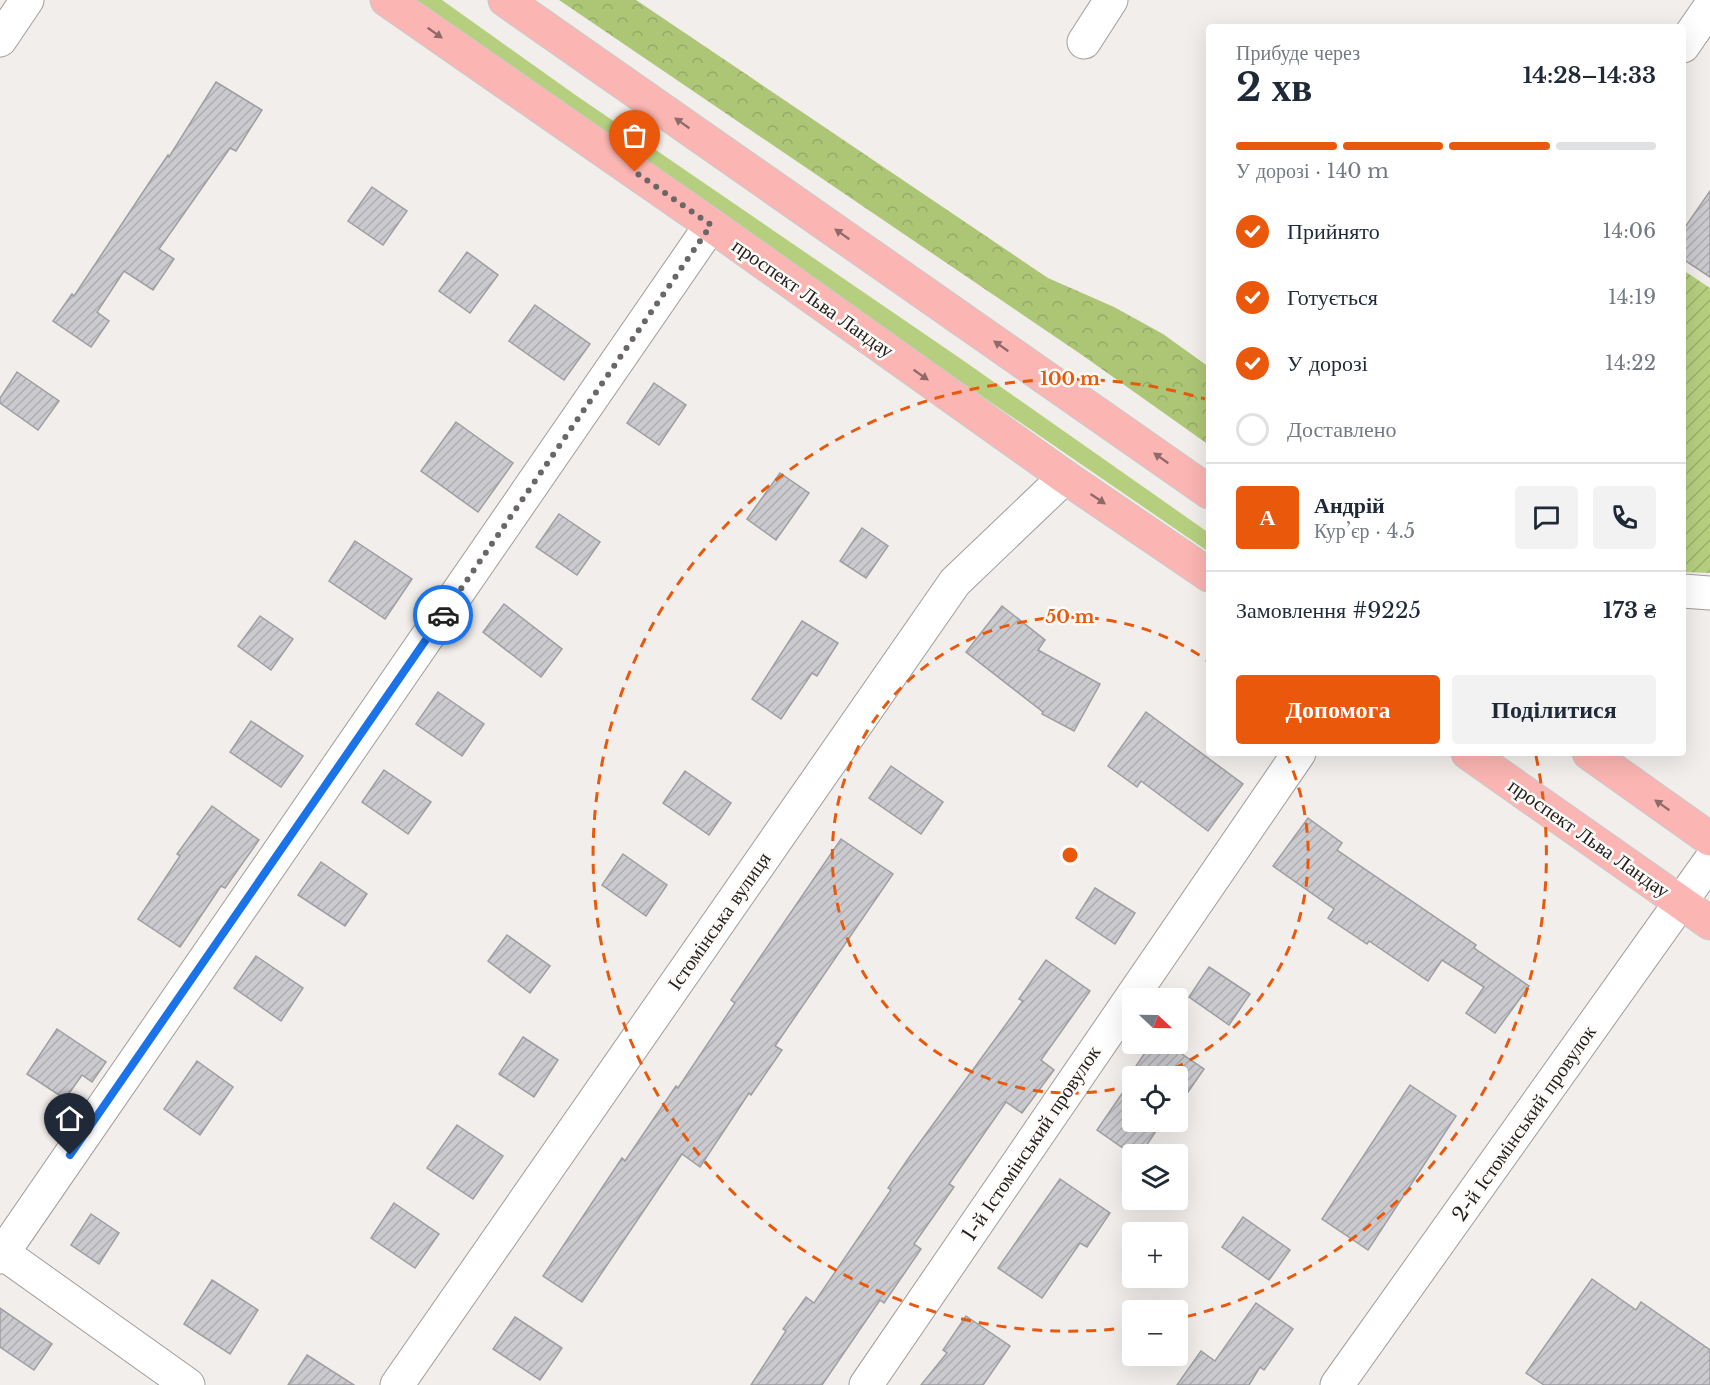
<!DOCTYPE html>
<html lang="uk">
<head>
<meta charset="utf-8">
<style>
  :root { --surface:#fff; --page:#f2f2f3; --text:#1f2937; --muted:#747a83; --line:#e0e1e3; --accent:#ea580c }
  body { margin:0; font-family:"Libre Baskerville",serif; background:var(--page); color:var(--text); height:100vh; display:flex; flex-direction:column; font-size:22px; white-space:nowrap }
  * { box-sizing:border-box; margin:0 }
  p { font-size:20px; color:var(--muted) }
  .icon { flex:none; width:33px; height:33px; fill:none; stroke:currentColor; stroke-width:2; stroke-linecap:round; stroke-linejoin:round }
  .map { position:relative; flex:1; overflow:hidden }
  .details { position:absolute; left:1206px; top:24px; width:480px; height:732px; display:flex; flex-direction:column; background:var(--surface); border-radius:6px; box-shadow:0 6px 24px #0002 }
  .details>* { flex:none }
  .needle { width:39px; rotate:112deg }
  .buttons { position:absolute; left:1122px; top:988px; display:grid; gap:12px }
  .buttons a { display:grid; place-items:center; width:66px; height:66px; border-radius:6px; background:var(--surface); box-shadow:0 6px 24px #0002; font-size:30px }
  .pin { position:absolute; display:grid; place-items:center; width:51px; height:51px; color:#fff; margin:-62px -26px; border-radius:50% 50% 50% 0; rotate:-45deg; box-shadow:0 0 6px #0007 }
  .pin .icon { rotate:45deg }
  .courier { position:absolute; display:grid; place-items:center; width:60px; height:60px; margin:-30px; border:4px solid #1a73e8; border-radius:50%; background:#fff; color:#222; box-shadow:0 2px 8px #0007 }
  .head em { font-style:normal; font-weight:700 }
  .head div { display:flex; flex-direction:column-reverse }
  .head { display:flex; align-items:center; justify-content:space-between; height:102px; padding:0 30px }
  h1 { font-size:39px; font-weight:700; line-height:45px }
  .bar { display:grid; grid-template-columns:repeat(4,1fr); gap:9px 6px; align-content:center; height:72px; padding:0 30px }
  .bar i { height:8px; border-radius:4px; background:var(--line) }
  .bar .on { background:var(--accent) }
  .bar p { grid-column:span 4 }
  .line { display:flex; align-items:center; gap:15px; padding:0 30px; border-top:2px solid var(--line) }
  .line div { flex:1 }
  .round { display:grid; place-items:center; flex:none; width:63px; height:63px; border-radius:6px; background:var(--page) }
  ol { padding:0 30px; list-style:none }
  li { display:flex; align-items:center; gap:18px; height:66px }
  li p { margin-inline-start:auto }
  li .icon { padding:6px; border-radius:50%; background:var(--accent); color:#fff; stroke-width:4 }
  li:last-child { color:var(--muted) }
  li i { width:33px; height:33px; border:3px solid var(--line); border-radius:50% }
  .action { display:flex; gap:12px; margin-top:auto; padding:12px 30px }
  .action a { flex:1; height:69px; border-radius:6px; background:var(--accent); color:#fff; font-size:24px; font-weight:700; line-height:69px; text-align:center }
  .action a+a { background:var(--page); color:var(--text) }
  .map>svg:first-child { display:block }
</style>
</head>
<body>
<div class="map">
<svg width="1710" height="1385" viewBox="0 0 1710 1385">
  <defs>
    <pattern id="forest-crowns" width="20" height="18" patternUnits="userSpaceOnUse" patternTransform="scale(1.5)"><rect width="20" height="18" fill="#adc676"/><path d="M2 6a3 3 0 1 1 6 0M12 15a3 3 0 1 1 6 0" fill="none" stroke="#95aa66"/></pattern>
    <pattern id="garden-furrows" width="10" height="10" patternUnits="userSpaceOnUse" patternTransform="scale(1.5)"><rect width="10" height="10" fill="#b6cf7f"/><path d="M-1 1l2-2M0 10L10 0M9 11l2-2" fill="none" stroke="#9cb16d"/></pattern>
    <pattern id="building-hatch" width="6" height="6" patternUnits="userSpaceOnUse" patternTransform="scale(1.5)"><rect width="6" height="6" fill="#cbcbcf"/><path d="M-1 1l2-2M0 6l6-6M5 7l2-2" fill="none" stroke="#aeaeb1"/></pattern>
  </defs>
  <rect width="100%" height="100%" fill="#f2eeeb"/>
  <!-- grass -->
  <path fill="#b6cf7f" d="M411 0H442L574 94 964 361 1209 533V552L562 108Z"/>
  <!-- forest -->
  <path fill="url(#forest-crowns)" d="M559 0H636L1048 278 1114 307 1163 334 1209 367V445L1082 355Z"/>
  <!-- garden -->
  <path fill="url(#garden-furrows)" d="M1683 270 1710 288V573L1683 572Z"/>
  <!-- building -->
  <g fill="url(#building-hatch)" stroke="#9e9ea2" stroke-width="1.5">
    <path d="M216 82 262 110 236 151 230 148 159 249 174 259 153 290 124 271 97 312 109 321 91 347 53 321 72 294 74 296 153 177 168 155 169 157Z"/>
    <path d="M372 187 407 211 383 245 348 221Z"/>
    <path d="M1710 191V277L1683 259V230Z"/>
    <path d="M467 252 498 275 470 313 439 291Z"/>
    <path d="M535 305 590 344 564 380 509 341Z"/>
    <path d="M17 372 59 401 38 430 0 403V398Z"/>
    <path d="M654 383 686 405 659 445 627 423Z"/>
    <path d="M456 422 513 463 478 512 421 471Z"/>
    <path d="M780 473 809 493 776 540 747 519Z"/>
    <path d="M559 514 600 542 577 575 536 547Z"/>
    <path d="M862 528 888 546 866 578 840 561Z"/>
    <path d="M355 541 412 579 385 619 329 581Z"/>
    <path d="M504 604 562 649 541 677 483 632Z"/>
    <path d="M1002 606 1045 640 1038 650 1100 684 1074 731 1042 714 1043 712 966 652Z"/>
    <path d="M260 616 293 639 271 670 238 646Z"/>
    <path d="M802 621 838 643 817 676 812 673 781 719 752 699Z"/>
    <path d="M438 692 484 724 462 756 416 724Z"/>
    <path d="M1146 712 1243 784 1208 831 1141 781 1137 787 1108 766Z"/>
    <path d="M251 721 303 756 281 787 230 752Z"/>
    <path d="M891 766 943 802 921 834 869 798Z"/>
    <path d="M384 770 431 802 408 834 362 802Z"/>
    <path d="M685 771 731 803 709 835 663 803Z"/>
    <path d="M212 806 259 840 225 888 221 886 180 947 138 919 180 856 177 854Z"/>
    <path d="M1308 818 1342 843 1337 850 1476 945 1474 948 1529 986 1495 1033 1466 1013 1484 987 1442 960 1428 981 1369 941 1367 944 1328 918 1334 909 1273 866Z"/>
    <path d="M841 839 893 874 775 1046 782 1050 751 1095 749 1093 700 1167 682 1154 582 1302 543 1276 622 1158 625 1161 676 1086 678 1088 735 1003 731 1000Z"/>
    <path d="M623 854 667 885 646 916 602 885Z"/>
    <path d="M321 862 367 894 345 926 298 895Z"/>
    <path d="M1095 888 1135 913 1115 944 1076 918Z"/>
    <path d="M507 935 550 966 530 993 488 961Z"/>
    <path d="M256 956 303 988 281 1021 234 988Z"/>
    <path d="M1046 960 1090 991 1041 1060 1054 1070 1022 1113 1006 1102 949 1184 954 1187 914 1244 921 1249 884 1303 880 1300 822 1385H751L786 1331 783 1329 806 1297 814 1303 891 1190 888 1188 910 1156 1023 1001 1019 999Z"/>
    <path d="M1209 967 1250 994 1229 1025 1189 997Z"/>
    <path d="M57 1029 106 1062 92 1082 82 1075 65 1099 27 1074Z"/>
    <path d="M523 1037 558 1060 534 1097 499 1074Z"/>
    <path d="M1151 1044H1167L1204 1069 1179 1105 1178 1104V1077H1134L1135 1075 1132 1072Z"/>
    <path d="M197 1061 233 1087 200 1135 164 1109Z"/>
    <path d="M1132 1079V1122H1162L1140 1155H1133L1097 1130Z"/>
    <path d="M1410 1085 1456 1116 1368 1250 1322 1219Z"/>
    <path d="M457 1125 503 1156 473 1199 427 1168Z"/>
    <path d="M1060 1179 1110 1213 1087 1247 1080 1243 1042 1298 998 1268Z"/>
    <path d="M394 1203 439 1234 415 1268 371 1238Z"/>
    <path d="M91 1214 119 1233 99 1264 71 1245Z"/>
    <path d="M1243 1217 1290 1250 1269 1280 1222 1247Z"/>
    <path d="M1592 1279 1636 1310 1641 1302 1710 1350V1385H1544L1526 1373Z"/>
    <path d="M212 1280 258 1310 230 1354 184 1324Z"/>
    <path d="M1256 1303 1293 1329 1264 1370 1260 1367 1249 1385H1177L1201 1351 1215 1361Z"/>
    <path d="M0 1308 52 1344 34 1370 0 1347Z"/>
    <path d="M966 1316 1010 1346 983 1385H921L947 1353 943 1350Z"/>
    <path d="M515 1317 562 1348 540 1380 493 1349Z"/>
    <path d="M307 1355 354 1385H288Z"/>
  </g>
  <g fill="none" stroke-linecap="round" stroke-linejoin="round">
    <defs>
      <g id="minor">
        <path d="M0 40 27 0"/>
        <path d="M1084 42 1111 0"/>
        <path d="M1683 46 1710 7"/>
        <path d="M1683 591 1710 593"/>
        <path d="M0 1251 188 1385"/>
        <path d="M0 1257 711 225"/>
        <path d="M397 1385 955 582 1065 477"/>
        <path d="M866 1385 1299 753"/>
        <path d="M1337 1385 1710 861"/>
      </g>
      <g id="primary">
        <path d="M387 0 711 225 1065 477 1209 575"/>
        <path d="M505 0 1209 492"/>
        <path d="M1468 753 1710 923"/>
        <path d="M1589 753 1710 839"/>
      </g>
    </defs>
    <!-- minor casing -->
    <use href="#minor" stroke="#a19d9b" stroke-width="35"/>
    <!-- primary casing -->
    <use href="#primary" stroke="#cac9c9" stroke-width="35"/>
    <!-- minor -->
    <use href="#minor" stroke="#fff" stroke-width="33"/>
    <!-- primary -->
    <use href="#primary" stroke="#fbb5b2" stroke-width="33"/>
  </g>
  <!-- one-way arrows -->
  <defs><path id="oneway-solid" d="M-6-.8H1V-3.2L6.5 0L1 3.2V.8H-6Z" transform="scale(1.5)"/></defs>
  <g fill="#8e6a68">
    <use href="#oneway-solid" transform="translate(435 33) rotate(35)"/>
    <use href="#oneway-solid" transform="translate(682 123) rotate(-145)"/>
    <use href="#oneway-solid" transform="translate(842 234) rotate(-145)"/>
    <use href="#oneway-solid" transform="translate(1001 346) rotate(-145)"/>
    <use href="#oneway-solid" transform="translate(921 375) rotate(35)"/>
    <use href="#oneway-solid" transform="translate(1161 458) rotate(-145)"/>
    <use href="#oneway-solid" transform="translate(1098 499) rotate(34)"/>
    <use href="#oneway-solid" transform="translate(1662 805) rotate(-145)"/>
  </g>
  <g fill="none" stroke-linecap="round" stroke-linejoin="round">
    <!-- done -->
    <path stroke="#6a6766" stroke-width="6" stroke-dasharray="0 10.8" d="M443 615 711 225 635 172"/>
    <!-- route -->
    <path stroke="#1a73e8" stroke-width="8" d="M70 1155 443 615"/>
  </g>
  <!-- distance rings -->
  <g fill="none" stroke="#e8590c" stroke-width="3" stroke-dasharray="10 8">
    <path d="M1132 1085A238 238 0 1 1 1208 661M1286 754A238 238 0 0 1 1157 1076"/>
    <path d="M1132 1327A476 476 0 1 1 1205 399M1536 756A476 476 0 0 1 1181 1318"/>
  </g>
  <g text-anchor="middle" stroke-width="5" stroke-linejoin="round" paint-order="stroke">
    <!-- street labels -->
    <g font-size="20" fill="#211f1e" stroke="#fffbf9">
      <text transform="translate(813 298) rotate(35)" y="7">проспект Льва Ландау</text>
      <text transform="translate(1589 838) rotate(35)" y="7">проспект Льва Ландау</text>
      <text transform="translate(719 921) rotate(-55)" y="7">Істомінська вулиця</text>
      <text transform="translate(1524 1123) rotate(-55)" y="7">2-й Істомінський провулок</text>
      <text transform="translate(1031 1143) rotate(-56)" y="7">1-й Істомінський провулок</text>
    </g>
  </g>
  <circle cx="1070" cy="855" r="9" fill="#e8590c" stroke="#fffbf9" stroke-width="3"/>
  <g font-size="18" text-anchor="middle" font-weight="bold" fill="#e8590c" stroke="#fffbf9" stroke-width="5" stroke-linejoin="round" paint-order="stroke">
    <text x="1070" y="385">100 m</text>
    <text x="1070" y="623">50 m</text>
  </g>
</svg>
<div class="buttons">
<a><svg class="needle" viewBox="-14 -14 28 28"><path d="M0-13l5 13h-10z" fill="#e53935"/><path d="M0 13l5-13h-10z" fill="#747a83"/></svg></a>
<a><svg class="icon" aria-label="locate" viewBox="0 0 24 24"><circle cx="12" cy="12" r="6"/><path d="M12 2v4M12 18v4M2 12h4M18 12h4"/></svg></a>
<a><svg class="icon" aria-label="layers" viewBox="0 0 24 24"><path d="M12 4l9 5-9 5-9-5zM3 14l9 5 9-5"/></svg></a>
<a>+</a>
<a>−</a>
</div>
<div class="pin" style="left:635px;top:172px;background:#ea580c"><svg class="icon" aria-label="bag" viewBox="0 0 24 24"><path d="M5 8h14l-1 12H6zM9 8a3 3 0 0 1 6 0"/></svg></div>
<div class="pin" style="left:70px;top:1155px;background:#1f2937"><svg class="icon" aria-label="home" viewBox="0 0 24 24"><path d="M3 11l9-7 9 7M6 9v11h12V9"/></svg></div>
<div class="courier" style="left:443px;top:615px"><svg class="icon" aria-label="car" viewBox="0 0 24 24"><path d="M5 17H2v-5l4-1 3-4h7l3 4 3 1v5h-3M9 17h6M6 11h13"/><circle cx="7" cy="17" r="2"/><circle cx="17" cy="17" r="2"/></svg></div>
<section class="details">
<div class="head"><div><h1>2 хв</h1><p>Прибуде через</p></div><em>14:28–14:33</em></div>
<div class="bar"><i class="on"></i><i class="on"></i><i class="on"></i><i></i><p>У дорозі · 140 m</p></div>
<ol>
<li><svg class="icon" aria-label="check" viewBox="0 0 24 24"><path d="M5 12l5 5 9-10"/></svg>Прийнято<p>14:06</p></li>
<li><svg class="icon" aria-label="check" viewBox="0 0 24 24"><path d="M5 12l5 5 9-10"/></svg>Готується<p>14:19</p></li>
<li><svg class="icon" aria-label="check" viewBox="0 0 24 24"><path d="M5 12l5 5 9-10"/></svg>У дорозі<p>14:22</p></li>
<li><i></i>Доставлено</li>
</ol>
<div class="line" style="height:108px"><b class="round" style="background:var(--accent);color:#fff">А</b><div><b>Андрій</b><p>Кур’єр · 4.5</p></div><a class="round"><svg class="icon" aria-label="chat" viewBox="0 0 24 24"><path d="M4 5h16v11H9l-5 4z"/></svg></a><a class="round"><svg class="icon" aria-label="phone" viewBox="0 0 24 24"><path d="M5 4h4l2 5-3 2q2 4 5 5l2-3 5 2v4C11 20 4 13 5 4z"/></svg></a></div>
<div class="line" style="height:78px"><div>Замовлення #9225</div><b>173 ₴</b></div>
<div class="action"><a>Допомога</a><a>Поділитися</a></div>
</section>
</div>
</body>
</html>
